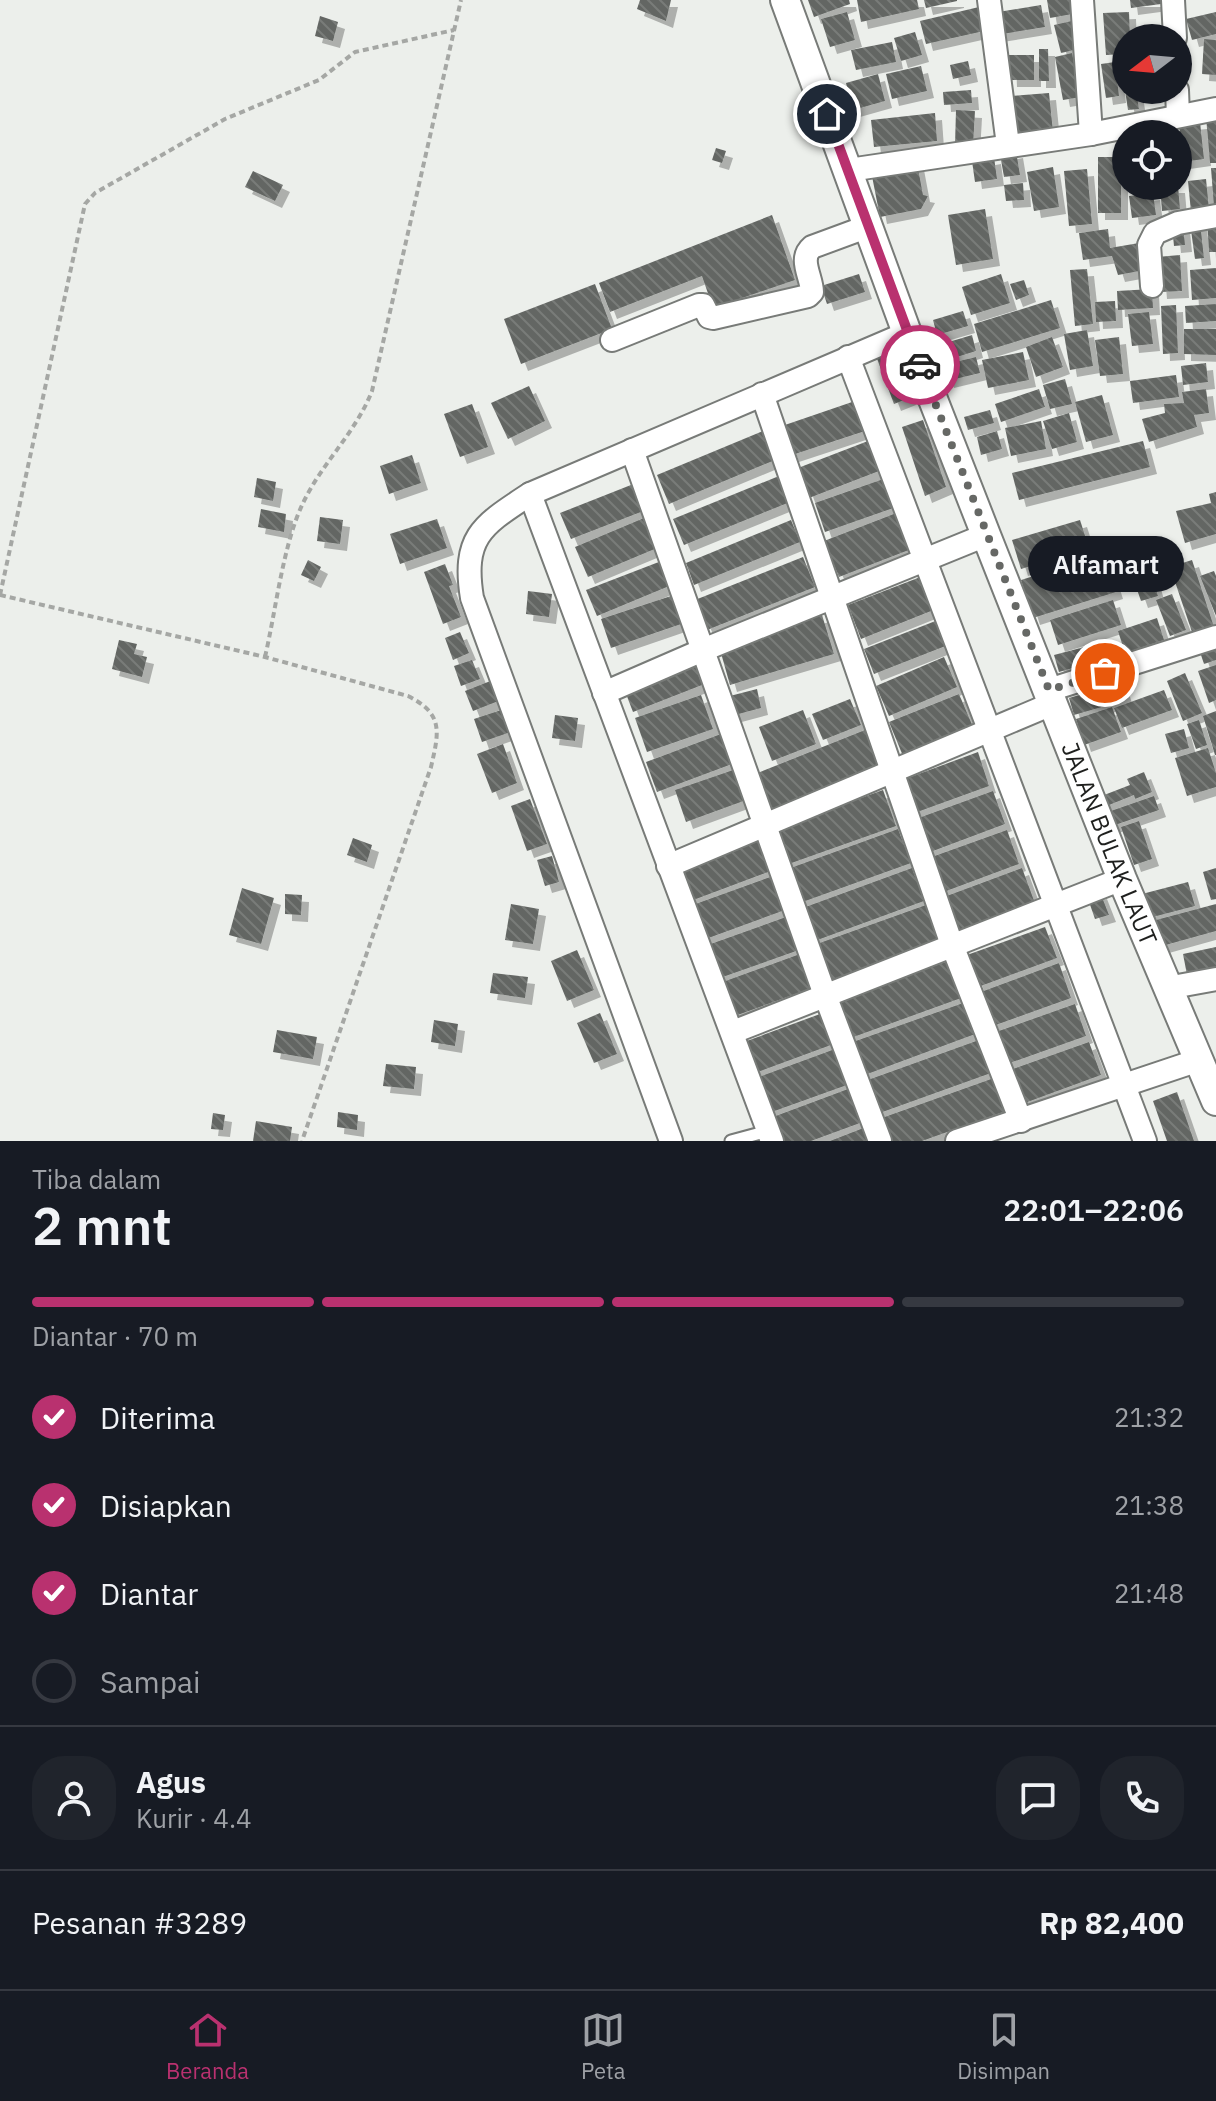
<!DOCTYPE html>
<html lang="id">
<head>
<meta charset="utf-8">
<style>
  :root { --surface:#171b24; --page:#20242c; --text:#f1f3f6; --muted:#9ea1a6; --line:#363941; --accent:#b9316f }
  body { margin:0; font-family:"IBM Plex Sans",sans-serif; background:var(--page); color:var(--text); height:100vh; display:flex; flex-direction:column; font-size:30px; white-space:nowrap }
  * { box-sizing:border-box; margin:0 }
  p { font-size:26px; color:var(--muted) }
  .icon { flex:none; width:44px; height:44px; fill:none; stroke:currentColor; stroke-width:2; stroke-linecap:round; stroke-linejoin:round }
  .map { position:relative; height:1141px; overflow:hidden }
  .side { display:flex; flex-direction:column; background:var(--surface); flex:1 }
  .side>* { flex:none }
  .needle { width:52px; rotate:254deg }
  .controls { position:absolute; left:1112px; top:24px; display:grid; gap:16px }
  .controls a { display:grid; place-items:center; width:80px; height:80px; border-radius:50%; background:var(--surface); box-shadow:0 2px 6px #0004; font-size:40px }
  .pin { position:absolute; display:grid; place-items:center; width:68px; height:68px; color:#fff; margin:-34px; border:4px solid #fff; border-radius:50%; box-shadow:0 2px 8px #0007 }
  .courier { position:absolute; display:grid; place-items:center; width:80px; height:80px; margin:-40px; border:6px solid #b9316f; border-radius:50%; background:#fff; color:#222; box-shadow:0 2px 10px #0007 }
  .bubble { position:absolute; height:56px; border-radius:28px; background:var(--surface); box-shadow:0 2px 6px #0004; font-size:26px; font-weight:600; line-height:56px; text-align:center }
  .head em { font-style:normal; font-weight:600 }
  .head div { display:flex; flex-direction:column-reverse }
  .head { display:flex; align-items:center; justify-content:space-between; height:136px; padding:0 32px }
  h1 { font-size:52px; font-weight:600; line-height:60px }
  .bar { display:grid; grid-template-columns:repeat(4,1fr); gap:12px 8px; align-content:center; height:96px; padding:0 32px }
  .bar i { height:10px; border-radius:6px; background:var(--line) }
  .bar .on { background:var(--accent) }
  .bar p { grid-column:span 4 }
  .line { display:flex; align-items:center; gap:20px; padding:0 32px; border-top:2px solid var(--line) }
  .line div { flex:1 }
  .round { display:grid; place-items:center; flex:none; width:84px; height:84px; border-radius:32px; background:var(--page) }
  ol { padding:0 32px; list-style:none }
  li { display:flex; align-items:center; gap:24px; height:88px }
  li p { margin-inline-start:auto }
  li .icon { padding:8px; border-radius:50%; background:var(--accent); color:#fff; stroke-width:4 }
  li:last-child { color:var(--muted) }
  li i { width:44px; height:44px; border:4px solid var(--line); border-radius:50% }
  .dock { display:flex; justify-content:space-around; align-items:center; height:112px; border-top:2px solid var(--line); background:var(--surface); font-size:22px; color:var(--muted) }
  .dock a { display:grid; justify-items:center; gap:4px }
  .dock .on { color:var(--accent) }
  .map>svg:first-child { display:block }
</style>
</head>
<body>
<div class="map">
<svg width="1216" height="1141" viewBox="0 0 1216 1141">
  <defs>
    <pattern id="building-back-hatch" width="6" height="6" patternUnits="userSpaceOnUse" patternTransform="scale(2)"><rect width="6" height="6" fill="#636663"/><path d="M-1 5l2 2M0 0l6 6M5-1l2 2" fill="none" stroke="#797c79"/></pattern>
    <filter id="shadow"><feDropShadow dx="7" dy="7" stdDeviation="0" flood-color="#0004"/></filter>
  </defs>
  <rect width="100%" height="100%" fill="#ecefeb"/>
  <!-- building -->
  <g fill="url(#building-back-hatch)" filter="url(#shadow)">
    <path d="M640 0H671L666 21 637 9Z"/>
    <path d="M808 0H849L850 4 814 17Z"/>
    <path d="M857 0H917L919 9 861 22Z"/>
    <path d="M924 0H957V1L926 8Z"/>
    <path d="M1047 0H1076L1078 13 1050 18Z"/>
    <path d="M1130 0H1175L1176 2 1131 8Z"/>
    <path d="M1041 5 1045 27 996 35 992 13Z"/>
    <path d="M979 7 984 31 926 44 920 21Z"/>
    <path d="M847 12 855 40 830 47 821 19Z"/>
    <path d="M1129 12 1130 38H1126V54L1106 55 1103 13Z"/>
    <path d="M1216 12V34L1192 40 1186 19Z"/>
    <path d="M320 16 338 22 333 41 315 36Z"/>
    <path d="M1076 20 1083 48 1061 53 1054 25Z"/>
    <path d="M915 32 922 55 901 61 894 38Z"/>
    <path d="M1204 39 1216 40V75L1202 74Z"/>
    <path d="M892 42 896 62 856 70 851 50Z"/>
    <path d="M1039 49H1048L1049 81H1039Z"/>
    <path d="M1072 53 1081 97 1063 100 1055 57Z"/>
    <path d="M1009 55H1034V80H1010Z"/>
    <path d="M968 61 971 75 953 79 950 65Z"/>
    <path d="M1115 62 1119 96 1106 98 1101 64Z"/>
    <path d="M921 66 927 91 892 99 886 74Z"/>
    <path d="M878 74 885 101 853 110 846 83Z"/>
    <path d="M971 90 972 103 944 105 943 92Z"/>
    <path d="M1125 90H1136L1139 109 1128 110Z"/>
    <path d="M1049 93 1053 132 1015 135 1011 96Z"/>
    <path d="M956 110 975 111 973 146 955 145Z"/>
    <path d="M935 113 937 141 874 147 871 120Z"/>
    <path d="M1216 116V163H1210L1206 117Z"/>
    <path d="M1200 122 1204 159 1183 162 1179 124Z"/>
    <path d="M716 148 726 151 722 163 712 160Z"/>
    <path d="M1016 151 1020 175 1004 177 1000 154Z"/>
    <path d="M994 157 997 179 975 182 972 161Z"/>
    <rect x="1098" y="157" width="23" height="56"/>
    <path d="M917 163 923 195 928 196 921 209 880 217 871 171Z"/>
    <path d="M1053 167 1059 207 1034 211 1027 172Z"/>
    <path d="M1211 168H1216V207H1214Z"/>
    <path d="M1087 169 1092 224 1069 226 1064 171Z"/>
    <path d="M253 171 283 185 275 201 245 187Z"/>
    <path d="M1206 179 1209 209 1191 212 1188 181Z"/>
    <path d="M1023 183 1024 200 1006 201 1004 185Z"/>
    <path d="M1160 186H1178L1180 209 1162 211Z"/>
    <path d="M1153 193 1156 215 1132 218 1129 196Z"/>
    <path d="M985 209 993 259 956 265 948 215Z"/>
    <path d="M772 215 795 280 713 308 702 276 610 312 599 283Z"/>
    <path d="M1207 220H1216V252H1209Z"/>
    <path d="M1200 222 1204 258 1195 259 1190 223Z"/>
    <path d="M1183 225 1185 245 1174 246 1172 226Z"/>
    <path d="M1108 229 1110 248 1139 243 1145 270 1118 275 1112 256 1083 260 1079 233Z"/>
    <path d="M1180 255 1182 291 1160 292 1157 257Z"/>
    <path d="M1216 268V298L1192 300 1190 270Z"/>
    <path d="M1087 269 1093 324 1075 326 1070 270Z"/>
    <path d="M859 274 865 292 827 304 821 286Z"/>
    <path d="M1001 274 1010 303 971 315 962 287Z"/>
    <path d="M1024 280 1029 295 1016 300 1010 284Z"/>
    <path d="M595 284 612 329 521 364 504 319Z"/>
    <path d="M1152 289 1153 308 1118 310 1117 291Z"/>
    <path d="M1051 300 1060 328 982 352 974 324Z"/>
    <path d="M1115 301 1116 321 1096 322 1095 302Z"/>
    <path d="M1216 304V321L1186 323 1185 306Z"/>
    <path d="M1176 305 1178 353 1163 354 1161 306Z"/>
    <path d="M963 311 968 326 937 335 933 320Z"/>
    <path d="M1149 312 1153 344 1132 346 1128 314Z"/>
    <path d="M1184 329H1216V355L1184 354Z"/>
    <path d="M1087 330 1093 366 1070 370 1064 334Z"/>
    <path d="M972 335 976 351 944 361 939 345Z"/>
    <path d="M1052 337 1063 367 1036 377 1026 347Z"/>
    <path d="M1119 337 1123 374 1100 376 1095 340Z"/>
    <path d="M891 350 909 398 894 404 876 356Z"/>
    <path d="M1023 352 1029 380 988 388 982 360Z"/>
    <path d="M976 357 980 373 947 381 943 365Z"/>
    <path d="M1206 363 1208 382 1183 385 1181 366Z"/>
    <path d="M1176 375 1179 397 1133 403 1130 381Z"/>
    <path d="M1065 379 1072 404 1050 409 1043 385Z"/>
    <path d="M529 386 545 421 508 439 491 403Z"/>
    <path d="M1039 389 1045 407 1001 422 995 404Z"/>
    <path d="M1206 389 1209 413 1194 415 1197 427 1149 442 1142 419 1165 413 1164 404 1184 403 1182 392Z"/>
    <path d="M1102 395 1113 435 1086 442 1075 402Z"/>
    <path d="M855 401 865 431 792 455 782 426Z"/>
    <path d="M472 404 488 447 460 457 444 414Z"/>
    <path d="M990 410 994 423 968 430 964 417Z"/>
    <path d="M1069 413 1077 442 1052 449 1043 421Z"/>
    <path d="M923 420 946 487 925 496 902 427Z"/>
    <path d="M1041 421 1046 449 1011 456 1005 428Z"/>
    <path d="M763 431 775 460 669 504 657 475Z"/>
    <path d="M997 431 1002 449 981 455 977 437Z"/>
    <path d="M868 441 879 471 809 498 798 468Z"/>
    <path d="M1143 441 1150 467 1019 500 1012 473Z"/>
    <path d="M412 455 421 483 389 494 380 466Z"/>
    <path d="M779 476 790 502 684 545 673 519Z"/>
    <path d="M889 477 899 506 825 532 815 503Z"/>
    <path d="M257 478 276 482 273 501 254 497Z"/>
    <path d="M636 483 646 510 571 539 560 513Z"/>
    <path d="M1216 492V534L1185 543 1176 511 1211 503 1209 494Z"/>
    <path d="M261 509 286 514 284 532 258 527Z"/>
    <path d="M899 512 914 548 839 577 824 541Z"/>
    <path d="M320 517 343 520 340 544 317 541Z"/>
    <path d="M644 518 657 548 588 577 575 547Z"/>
    <path d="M437 519 447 548 400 564 390 534Z"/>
    <path d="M791 520 800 542 694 585 686 563Z"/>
    <path d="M1080 520 1089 548 1021 569 1012 540Z"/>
    <path d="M1104 554 1116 592 1033 618 1021 580Z"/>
    <path d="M803 557 815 587 707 630 695 600Z"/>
    <path d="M308 560 321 567 314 581 301 575Z"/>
    <path d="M664 560 674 584 597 616 586 590Z"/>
    <path d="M1192 560 1215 630 1194 638 1170 567Z"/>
    <path d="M445 564 453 585 449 586 461 617 443 624 424 572Z"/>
    <path d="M1214 571 1216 576V616L1200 576Z"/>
    <path d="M1151 572 1158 596 1141 601 1133 578Z"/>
    <path d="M923 576 936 609 861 639 848 605Z"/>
    <path d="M528 591 552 594 549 617 526 614Z"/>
    <path d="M677 594 687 622 611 648 601 619Z"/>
    <path d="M1172 594 1186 630 1170 636 1156 600Z"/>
    <path d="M1113 600 1121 625 1058 645 1050 620Z"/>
    <path d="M822 615 834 654 730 685 719 646Z"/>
    <path d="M1157 618 1164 640 1125 653 1118 631Z"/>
    <path d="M938 620 948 645 874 674 864 649Z"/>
    <path d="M460 632 469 653 453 660 445 638Z"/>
    <path d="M119 640 137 644 134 654 147 657 142 677 112 669Z"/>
    <path d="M1092 645 1097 661 1059 672 1054 655Z"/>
    <path d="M1216 647V660L1204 664 1200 652Z"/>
    <path d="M944 657 957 687 889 716 876 686Z"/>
    <path d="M472 660 480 679 461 686 454 666Z"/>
    <path d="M693 660 702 685 633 712 623 686Z"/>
    <path d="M1216 665V700L1209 703 1198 671Z"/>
    <path d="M1185 673 1202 713 1183 721 1167 681Z"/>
    <path d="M493 680 501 700 473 711 465 691Z"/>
    <path d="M1121 683 1126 700 1074 715 1069 698Z"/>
    <path d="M757 689 761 708 731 716 726 697Z"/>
    <path d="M1164 690 1172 710 1122 728 1114 708Z"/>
    <path d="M959 694 973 727 903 756 889 722Z"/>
    <path d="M701 695 713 729 647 752 635 718Z"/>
    <path d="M850 699 861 725 823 740 812 714Z"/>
    <path d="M1112 707 1121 732 1084 745 1076 719Z"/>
    <path d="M504 709 511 732 482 742 474 719Z"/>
    <path d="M803 710 816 744 772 761 759 727Z"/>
    <path d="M1216 711V755H1215L1203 716Z"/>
    <path d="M555 715 578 718 575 741 552 738Z"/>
    <path d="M1199 720 1207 745 1196 749 1187 724Z"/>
    <path d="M870 728 885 767 770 813 755 774Z"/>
    <path d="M1184 729 1189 748 1171 753 1165 734Z"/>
    <path d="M721 734 732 764 657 792 646 762Z"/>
    <path d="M503 744 517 783 492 793 477 754Z"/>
    <path d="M1208 748 1216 773V787L1187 796 1175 758Z"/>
    <path d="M978 752 989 786 909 815 897 782Z"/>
    <path d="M739 768 749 799 686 822 675 790Z"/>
    <path d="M1144 772 1152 792 1135 799 1134 795 1104 807 1099 797 1130 785 1127 779Z"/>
    <path d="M883 790 896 826 783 866 770 831Z"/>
    <path d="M993 791 1005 824 925 854 913 820Z"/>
    <path d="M1154 796 1159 810 1112 826 1108 812Z"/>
    <path d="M530 799 547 844 527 851 511 806Z"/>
    <path d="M1139 821 1152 859 1134 865 1121 827Z"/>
    <path d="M898 829 911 863 797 904 785 870Z"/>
    <path d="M1007 830 1019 864 941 893 929 858Z"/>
    <path d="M353 838 372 845 367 862 347 855Z"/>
    <path d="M760 840 771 871 688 902 676 870Z"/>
    <path d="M552 856 559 882 545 886 537 860Z"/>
    <path d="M912 868 924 901 812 942 800 909Z"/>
    <path d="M1022 868 1036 906 958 934 944 897Z"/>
    <path d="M1216 868V899L1211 900 1203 872Z"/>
    <path d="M773 876 785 910 703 940 690 906Z"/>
    <path d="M1188 882 1195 906 1149 918 1142 894Z"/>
    <path d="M242 888 274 898 261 944 229 935Z"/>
    <path d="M1100 892 1109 915 1095 919 1087 896Z"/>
    <path d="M285 894 302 895 301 915 285 914Z"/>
    <path d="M511 904 539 909 533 944 505 940Z"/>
    <path d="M1216 904V931L1162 946 1156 920Z"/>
    <path d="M926 905 939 941 827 982 814 945Z"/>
    <path d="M786 917 799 950 717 979 705 946Z"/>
    <path d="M1045 927 1057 958 978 987 967 955Z"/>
    <path d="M1216 947V975L1188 980 1183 954Z"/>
    <path d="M577 950 594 990 567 1001 551 961Z"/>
    <path d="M800 954 812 988 732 1017 720 983Z"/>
    <path d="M951 960 964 997 848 1039 834 1002Z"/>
    <path d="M1059 963 1071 998 993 1026 981 992Z"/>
    <path d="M493 973 528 977 525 998 490 993Z"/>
    <path d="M966 1002 978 1033 862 1076 850 1043Z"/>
    <path d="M1075 1004 1086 1036 1007 1064 996 1032Z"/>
    <path d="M600 1013 617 1054 594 1063 577 1023Z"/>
    <path d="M820 1014 831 1045 755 1073 744 1042Z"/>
    <path d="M434 1020 458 1024 455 1046 431 1042Z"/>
    <path d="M277 1030 317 1037 313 1059 273 1052Z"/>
    <path d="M979 1040 991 1073 877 1114 865 1081Z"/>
    <path d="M1089 1042 1101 1075 1022 1104 1010 1070Z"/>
    <path d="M835 1049 847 1085 769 1113 756 1078Z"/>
    <path d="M386 1064 416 1067 414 1089 383 1086Z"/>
    <path d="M994 1078 1006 1111 922 1141H887L879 1119Z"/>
    <path d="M848 1089 860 1123 811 1141H782L773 1117Z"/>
    <path d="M1177 1092 1194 1141H1167L1153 1101Z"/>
    <path d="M338 1112 358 1115 357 1130 337 1127Z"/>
    <path d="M213 1113 225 1115 223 1130 211 1129Z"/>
    <path d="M256 1121 292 1127 290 1141H253Z"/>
    <path d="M866 1127 871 1141H830Z"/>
  </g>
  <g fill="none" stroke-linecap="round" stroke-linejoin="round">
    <defs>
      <path id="service" d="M731 1141 768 1131"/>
      <g id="minor">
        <path d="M989 0 1008 145"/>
        <path d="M1082 0 1091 134"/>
        <path d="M1173 0 1175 38"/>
        <path d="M1177 90 1178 116"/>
        <path d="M849 170 1091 134 1216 109"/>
        <path d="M1152 286 1149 245 1155 233 1178 223 1216 216"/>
        <path d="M612 340 699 305H703L709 317 713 318 808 296 812 292C812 277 798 259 812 247L869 226"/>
        <path d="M848 357 1145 1141"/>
        <path d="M762 394 952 945 1021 1121"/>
        <path d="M632 450 825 995 880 1141"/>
        <path d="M530 494 772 1141"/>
        <path d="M1049 690 1216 637"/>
        <path d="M604 693 703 650 986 535"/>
        <path d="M668 866 1054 703"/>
        <path d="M1167 988 1216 979"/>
        <path d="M733 1032 1122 879"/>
        <path d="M671 1141 472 598C462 536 483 525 530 494L907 333"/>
        <path d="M957 1141 1199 1060"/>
      </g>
      <g id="tertiary">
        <path id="s1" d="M785 0 907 333 986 535 1122 879 1216 1101"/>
      </g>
    </defs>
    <!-- service casing -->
    <use href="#service" stroke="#787b78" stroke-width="15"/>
    <!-- minor casing -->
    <use href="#minor" stroke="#787b78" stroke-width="26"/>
    <!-- tertiary casing -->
    <use href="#tertiary" stroke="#787b78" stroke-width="32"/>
    <!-- path -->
    <g stroke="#a5a7a4" stroke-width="4" stroke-dasharray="6 4" stroke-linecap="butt">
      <path d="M0 595 265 657 408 696C444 714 439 732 431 767L302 1141"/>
      <path d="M0 595 85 204 95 193 225 119 319 80 355 52 454 30"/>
      <path d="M265 657C276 610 283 543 304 501 323 462 356 432 372 391L461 0"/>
    </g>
    <!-- service -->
    <use href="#service" stroke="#fff" stroke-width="11"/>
    <!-- minor -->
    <use href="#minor" stroke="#fff" stroke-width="22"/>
    <!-- tertiary -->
    <use href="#tertiary" stroke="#fff" stroke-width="28"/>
  </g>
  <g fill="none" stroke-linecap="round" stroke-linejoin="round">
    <!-- done -->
    <path stroke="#666865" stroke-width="8" stroke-dasharray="0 14.4" d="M920 365 1049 690 1105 673"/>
    <!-- route -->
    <path stroke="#b9316f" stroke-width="10" d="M827 114 920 365"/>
  </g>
  <g text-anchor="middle" stroke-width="8" stroke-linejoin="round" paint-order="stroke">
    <!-- street labels -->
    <g font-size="24" fill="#1e1f1d" stroke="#fff">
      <text dy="8" stroke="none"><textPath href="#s1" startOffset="904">JALAN BULAK LAUT</textPath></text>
    </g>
  </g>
</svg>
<div class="controls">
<a><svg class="needle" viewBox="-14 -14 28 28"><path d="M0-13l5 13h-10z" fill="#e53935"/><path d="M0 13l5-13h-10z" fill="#9ea1a6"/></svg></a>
<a><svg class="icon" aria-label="locate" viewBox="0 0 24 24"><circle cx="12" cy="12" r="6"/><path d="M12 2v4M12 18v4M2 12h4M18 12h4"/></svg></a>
</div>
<div class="pin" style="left:1105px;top:673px;background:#ea580c"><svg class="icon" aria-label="bag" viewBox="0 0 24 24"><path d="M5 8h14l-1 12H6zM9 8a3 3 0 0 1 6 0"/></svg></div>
<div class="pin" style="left:827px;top:114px;background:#1f2937"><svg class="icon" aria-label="home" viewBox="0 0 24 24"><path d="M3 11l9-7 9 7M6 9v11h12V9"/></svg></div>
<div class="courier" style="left:920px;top:365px"><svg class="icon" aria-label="car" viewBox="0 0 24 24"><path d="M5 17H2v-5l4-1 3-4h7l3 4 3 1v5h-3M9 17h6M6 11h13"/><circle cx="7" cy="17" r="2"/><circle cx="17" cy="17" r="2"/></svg></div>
<div class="bubble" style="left:1028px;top:536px;width:156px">Alfamart</div>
</div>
<section class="side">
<div class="head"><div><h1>2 mnt</h1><p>Tiba dalam</p></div><em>22:01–22:06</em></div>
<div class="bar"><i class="on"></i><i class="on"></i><i class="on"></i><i></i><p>Diantar · 70 m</p></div>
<ol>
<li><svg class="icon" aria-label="check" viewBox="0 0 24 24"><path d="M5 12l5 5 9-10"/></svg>Diterima<p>21:32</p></li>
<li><svg class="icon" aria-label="check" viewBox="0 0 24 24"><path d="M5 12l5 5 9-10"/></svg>Disiapkan<p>21:38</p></li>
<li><svg class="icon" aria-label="check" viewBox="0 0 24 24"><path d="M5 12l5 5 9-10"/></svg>Diantar<p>21:48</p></li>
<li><i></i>Sampai</li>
</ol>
<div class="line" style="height:144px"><a class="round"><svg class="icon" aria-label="person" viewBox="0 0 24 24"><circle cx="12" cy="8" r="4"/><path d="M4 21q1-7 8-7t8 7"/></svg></a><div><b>Agus</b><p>Kurir · 4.4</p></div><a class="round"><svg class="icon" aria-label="chat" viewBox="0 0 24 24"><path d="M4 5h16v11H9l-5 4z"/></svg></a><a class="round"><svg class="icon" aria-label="phone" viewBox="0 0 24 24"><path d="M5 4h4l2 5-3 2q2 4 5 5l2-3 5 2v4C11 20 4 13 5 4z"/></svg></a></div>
<div class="line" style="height:104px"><div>Pesanan #3289</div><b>Rp 82,400</b></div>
</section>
<nav class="dock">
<a class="on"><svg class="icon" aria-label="home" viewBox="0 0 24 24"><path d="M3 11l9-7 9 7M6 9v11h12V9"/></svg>Beranda</a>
<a><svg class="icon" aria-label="map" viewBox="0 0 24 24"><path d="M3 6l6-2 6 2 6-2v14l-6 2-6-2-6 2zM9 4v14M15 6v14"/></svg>Peta</a>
<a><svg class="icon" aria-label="saved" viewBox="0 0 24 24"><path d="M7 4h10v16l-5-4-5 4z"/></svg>Disimpan</a>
</nav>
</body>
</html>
